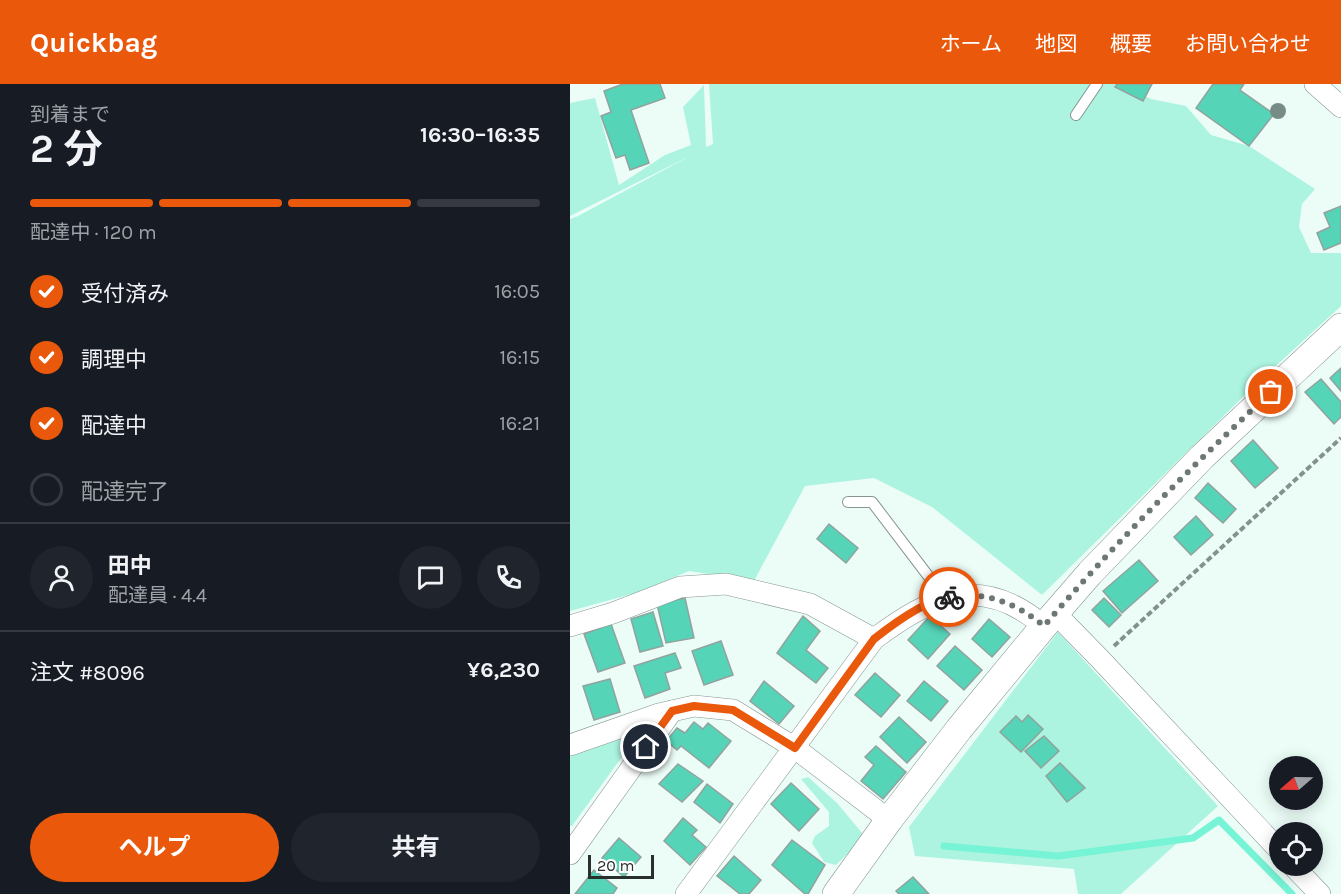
<!DOCTYPE html>
<html lang="ja">
<head>
<meta charset="utf-8">
<style>
  :root { --surface:#171b24; --page:#20242c; --text:#f1f3f6; --muted:#9ea1a6; --line:#363941; --accent:#ea580c }
  body { margin:0; font-family:Karla,"Noto Sans JP",sans-serif; background:var(--page); color:var(--text); height:100vh; display:flex; flex-direction:column; font-size:22px; white-space:nowrap }
  * { box-sizing:border-box; margin:0 }
  p { font-size:20px; color:var(--muted) }
  .icon { flex:none; width:33px; height:33px; fill:none; stroke:currentColor; stroke-width:2; stroke-linecap:round; stroke-linejoin:round }
  .map { position:relative; flex:1; overflow:hidden }
  .side { display:flex; flex-direction:column; background:var(--surface); width:570px }
  .side>* { flex:none }
  .needle { width:39px; rotate:250deg }
  .fabs { position:absolute; left:699px; top:672px; display:grid; gap:12px }
  .fabs a { display:grid; place-items:center; width:54px; height:54px; border-radius:50%; background:var(--surface); box-shadow:0 3px 15px #0003; font-size:30px }
  .scale { position:absolute; left:18px; bottom:15px; width:66px; box-sizing:border-box; padding-left:6px; border:3px solid #282f2d; border-top:0; font-size:16px; line-height:21px; white-space:nowrap; color:#282f2d; -webkit-text-stroke:4px #fff; paint-order:stroke }
  .pin { position:absolute; display:grid; place-items:center; width:51px; height:51px; color:#fff; margin:-26px; border:3px solid #fff; border-radius:50%; box-shadow:0 2px 6px #0007 }
  .courier { position:absolute; display:grid; place-items:center; width:60px; height:60px; margin:-30px; border:4px solid #ea580c; border-radius:50%; background:#fff; color:#222; box-shadow:0 2px 8px #0007 }
  .summary em { font-style:normal; font-weight:700 }
  .summary div { display:flex; flex-direction:column-reverse }
  .summary { display:flex; align-items:center; justify-content:space-between; height:102px; padding:0 30px }
  h1 { font-size:39px; font-weight:700; line-height:45px }
  .bar { display:grid; grid-template-columns:repeat(4,1fr); gap:9px 6px; align-content:center; height:72px; padding:0 30px }
  .bar i { height:8px; border-radius:4px; background:var(--line) }
  .bar .on { background:var(--accent) }
  .bar p { grid-column:span 4 }
  .line { display:flex; align-items:center; gap:15px; padding:0 30px; border-top:2px solid var(--line) }
  .line div { flex:1 }
  .round { display:grid; place-items:center; flex:none; width:63px; height:63px; border-radius:32px; background:var(--page) }
  ol { padding:0 30px; list-style:none }
  li { display:flex; align-items:center; gap:18px; height:66px }
  li p { margin-inline-start:auto }
  li .icon { padding:6px; border-radius:50%; background:var(--accent); color:#fff; stroke-width:4 }
  li:last-child { color:var(--muted) }
  li i { width:33px; height:33px; border:3px solid var(--line); border-radius:50% }
  .action { display:flex; gap:12px; margin-top:auto; padding:12px 30px }
  .action a { flex:1; height:69px; border-radius:36px; background:var(--accent); color:#fff; font-size:24px; font-weight:700; line-height:69px; text-align:center }
  .action a+a { background:var(--page); color:var(--text) }
  header { display:flex; align-items:center; gap:36px; box-sizing:border-box; height:84px; padding:0 30px; background:var(--accent); color:#fff }
  header strong { font-size:28px }
  nav { display:flex; gap:33px; margin-inline-start:auto; font-size:21px }
  main { display:flex; flex:1; min-height:0 }
  .map>svg:first-child { display:block }
</style>
</head>
<body>
<header>
<strong>Quickbag</strong>
<nav><a>ホーム</a><a>地図</a><a>概要</a><a>お問い合わせ</a></nav>
</header>
<main>
<section class="side">
<div class="summary"><div><h1>2 分</h1><p>到着まで</p></div><em>16:30–16:35</em></div>
<div class="bar"><i class="on"></i><i class="on"></i><i class="on"></i><i></i><p>配達中 · 120 m</p></div>
<ol>
<li><svg class="icon" aria-label="check" viewBox="0 0 24 24"><path d="M5 12l5 5 9-10"/></svg>受付済み<p>16:05</p></li>
<li><svg class="icon" aria-label="check" viewBox="0 0 24 24"><path d="M5 12l5 5 9-10"/></svg>調理中<p>16:15</p></li>
<li><svg class="icon" aria-label="check" viewBox="0 0 24 24"><path d="M5 12l5 5 9-10"/></svg>配達中<p>16:21</p></li>
<li><i></i>配達完了</li>
</ol>
<div class="line" style="height:108px"><a class="round"><svg class="icon" aria-label="person" viewBox="0 0 24 24"><circle cx="12" cy="8" r="4"/><path d="M4 21q1-7 8-7t8 7"/></svg></a><div><b>田中</b><p>配達員 · 4.4</p></div><a class="round"><svg class="icon" aria-label="chat" viewBox="0 0 24 24"><path d="M4 5h16v11H9l-5 4z"/></svg></a><a class="round"><svg class="icon" aria-label="phone" viewBox="0 0 24 24"><path d="M5 4h4l2 5-3 2q2 4 5 5l2-3 5 2v4C11 20 4 13 5 4z"/></svg></a></div>
<div class="line" style="height:78px"><div>注文 #8096</div><b>¥6,230</b></div>
<div class="action"><a>ヘルプ</a><a>共有</a></div>
</section>
<div class="map">
<svg width="771" height="810" viewBox="0 0 771 810">
  <rect width="100%" height="100%" fill="#ecfdf8"/>
  <!-- green -->
  <g fill="#acf4e0">
    <path d="M139 0H550L581 15 616 22 641 51 679 62 745 105 732 120 729 143 741 169H771V222L684 302 472 511 362 423 304 394 235 402 184 497 119 487 69 508 0 527V135L8 132 122 71 0 132V19L25 14 49 101 95 71 121 61 113 23 134 1 136 63 143 60Z"/>
    <path d="M488 548 648 722 551 810H508L504 785 345 772 339 743Z"/>
    <path d="M72 645 2 742H0V672Z"/>
    <path d="M238 693 267 719 292 749 287 760 266 781 254 778 242 759 245 752 259 742V728L231 695Z"/>
  </g>
  <g fill="none" stroke-linecap="round" stroke-linejoin="round">
    <!-- stream -->
    <path stroke="#77f3d5" stroke-width="7" d="M374 762 488 772 623 754 649 736 722 810"/>
  </g>
  <!-- building -->
  <g fill="#55d4b7" stroke="#93a29e" stroke-width="1.5">
    <path d="M53 0H90L95 14 61 26 79 79 60 86 55 71 46 74 31 32 41 28 34 7Z"/>
    <path d="M547 0H582L573 17 545 3Z"/>
    <path d="M643 0H674L670 6 704 30 679 62 626 24Z"/>
    <path d="M771 122V159L754 166 747 149 760 143 754 129Z"/>
    <path d="M771 284V307L760 294Z"/>
    <path d="M751 295 771 318V333L764 340 735 308Z"/>
    <path d="M683 356 708 384 685 404 661 377Z"/>
    <path d="M638 399 666 425 653 439 625 414Z"/>
    <path d="M626 432 643 451 621 471 604 453Z"/>
    <path d="M259 440 288 464 276 479 247 455Z"/>
    <path d="M569 476 588 497 552 529 533 507Z"/>
    <path d="M115 514 124 554 96 559 87 520Z"/>
    <path d="M534 514 551 531 539 543 522 526Z"/>
    <path d="M83 528 93 562 70 568 61 535Z"/>
    <path d="M233 532 250 547 236 566 258 584 246 599 207 569Z"/>
    <path d="M360 532 380 550 358 575 338 556Z"/>
    <path d="M419 535 440 553 422 573 402 555Z"/>
    <path d="M41 540 55 579 28 588 14 550Z"/>
    <path d="M151 557 163 591 134 601 122 567Z"/>
    <path d="M385 562 412 586 394 606 367 582Z"/>
    <path d="M105 569 111 584 95 589 100 605 75 614 64 582Z"/>
    <path d="M305 589 330 611 311 633 285 611Z"/>
    <path d="M40 595 50 628 24 636 13 602Z"/>
    <path d="M194 597 224 622 209 640 180 617Z"/>
    <path d="M354 597 378 617 361 637 337 617Z"/>
    <path d="M458 631 473 645 451 668 430 648 446 632 452 638Z"/>
    <path d="M329 633 356 658 337 679 310 653Z"/>
    <path d="M124 638 133 645 138 639 161 657 139 684 111 662 107 666 96 657 107 644 115 649Z"/>
    <path d="M474 652 489 667 471 684 455 667Z"/>
    <path d="M306 662 336 688 313 715 291 697 304 681 295 673Z"/>
    <path d="M490 679 515 704 497 718 476 692Z"/>
    <path d="M108 680 133 697 112 718 89 700Z"/>
    <path d="M221 699 249 725 229 747 201 720Z"/>
    <path d="M137 700 163 720 150 739 124 718Z"/>
    <path d="M113 734 127 746 122 751 136 763 120 781 94 757Z"/>
    <path d="M49 754 71 773 54 793 32 774Z"/>
    <path d="M222 756 255 781 238 810H235L202 781Z"/>
    <path d="M164 772 191 796 179 810H170L147 792Z"/>
    <path d="M24 786 47 804 43 810H5Z"/>
    <path d="M343 793 359 810H329L326 807Z"/>
  </g>
  <g fill="none" stroke-linecap="round" stroke-linejoin="round">
    <defs>
      <g id="service">
        <path d="M506 31 527 0"/>
        <path d="M278 418H302L375 514"/>
      </g>
      <g id="minor">
        <path d="M745 0 771 23"/>
        <path d="M485 529 530 575 710 767"/>
        <path d="M0 542 43 529 110 503 156 500 240 520 304 555"/>
        <path d="M0 661 89 630 124 622 163 626 225 664 319 736"/>
        <path d="M0 770 102 627"/>
        <path d="M723 782 750 810"/>
        <path d="M116 810 304 555C363 511 411 489 474 542"/>
      </g>
      <path id="tertiary" d="M266 810 319 736 389 645 474 542 520 489 632 373 771 243"/>
    </defs>
    <!-- service casing -->
    <use href="#service" stroke="#879692" stroke-width="12"/>
    <!-- minor casing -->
    <use href="#minor" stroke="#879692" stroke-width="22"/>
    <!-- tertiary casing -->
    <use href="#tertiary" stroke="#879692" stroke-width="28"/>
    <!-- path -->
    <path stroke="#85918d" stroke-width="4" stroke-dasharray="6 3" stroke-linecap="butt" d="M544 562 771 354"/>
    <!-- service -->
    <use href="#service" stroke="#fff" stroke-width="10"/>
    <!-- minor -->
    <use href="#minor" stroke="#fff" stroke-width="21"/>
    <!-- tertiary -->
    <use href="#tertiary" stroke="#fff" stroke-width="27"/>
  </g>
  <!-- trees -->
  <circle fill="#788c87" cx="708" cy="27" r="8"/>
  <g fill="none" stroke-linecap="round" stroke-linejoin="round">
    <!-- done -->
    <path stroke="#6d7774" stroke-width="6" stroke-dasharray="0 10.8" d="M379 513C416 507 446 519 474 542 545 459 622 382 701 308"/>
    <!-- route -->
    <path stroke="#ea580c" stroke-width="8" d="M76 663 102 627 124 622 163 626 225 664 304 555C323 540 356 516 379 513"/>
  </g>
</svg>
<div class="fabs">
<a><svg class="needle" viewBox="-14 -14 28 28"><path d="M0-13l5 13h-10z" fill="#e53935"/><path d="M0 13l5-13h-10z" fill="#9ea1a6"/></svg></a>
<a><svg class="icon" aria-label="locate" viewBox="0 0 24 24"><circle cx="12" cy="12" r="6"/><path d="M12 2v4M12 18v4M2 12h4M18 12h4"/></svg></a>
</div>
<div class="scale">20 m</div>
<div class="pin" style="left:701px;top:308px;background:#ea580c"><svg class="icon" aria-label="bag" viewBox="0 0 24 24"><path d="M5 8h14l-1 12H6zM9 8a3 3 0 0 1 6 0"/></svg></div>
<div class="pin" style="left:76px;top:663px;background:#1f2937"><svg class="icon" aria-label="home" viewBox="0 0 24 24"><path d="M3 11l9-7 9 7M6 9v11h12V9"/></svg></div>
<div class="courier" style="left:379px;top:513px"><svg class="icon" aria-label="bike" viewBox="0 0 24 24"><circle cx="6" cy="16" r="4"/><circle cx="18" cy="16" r="4"/><path d="M6 16l4-8h5l3 8M10 8l3 8H6M13 5h3"/></svg></div>
</div>
</main>
</body>
</html>
